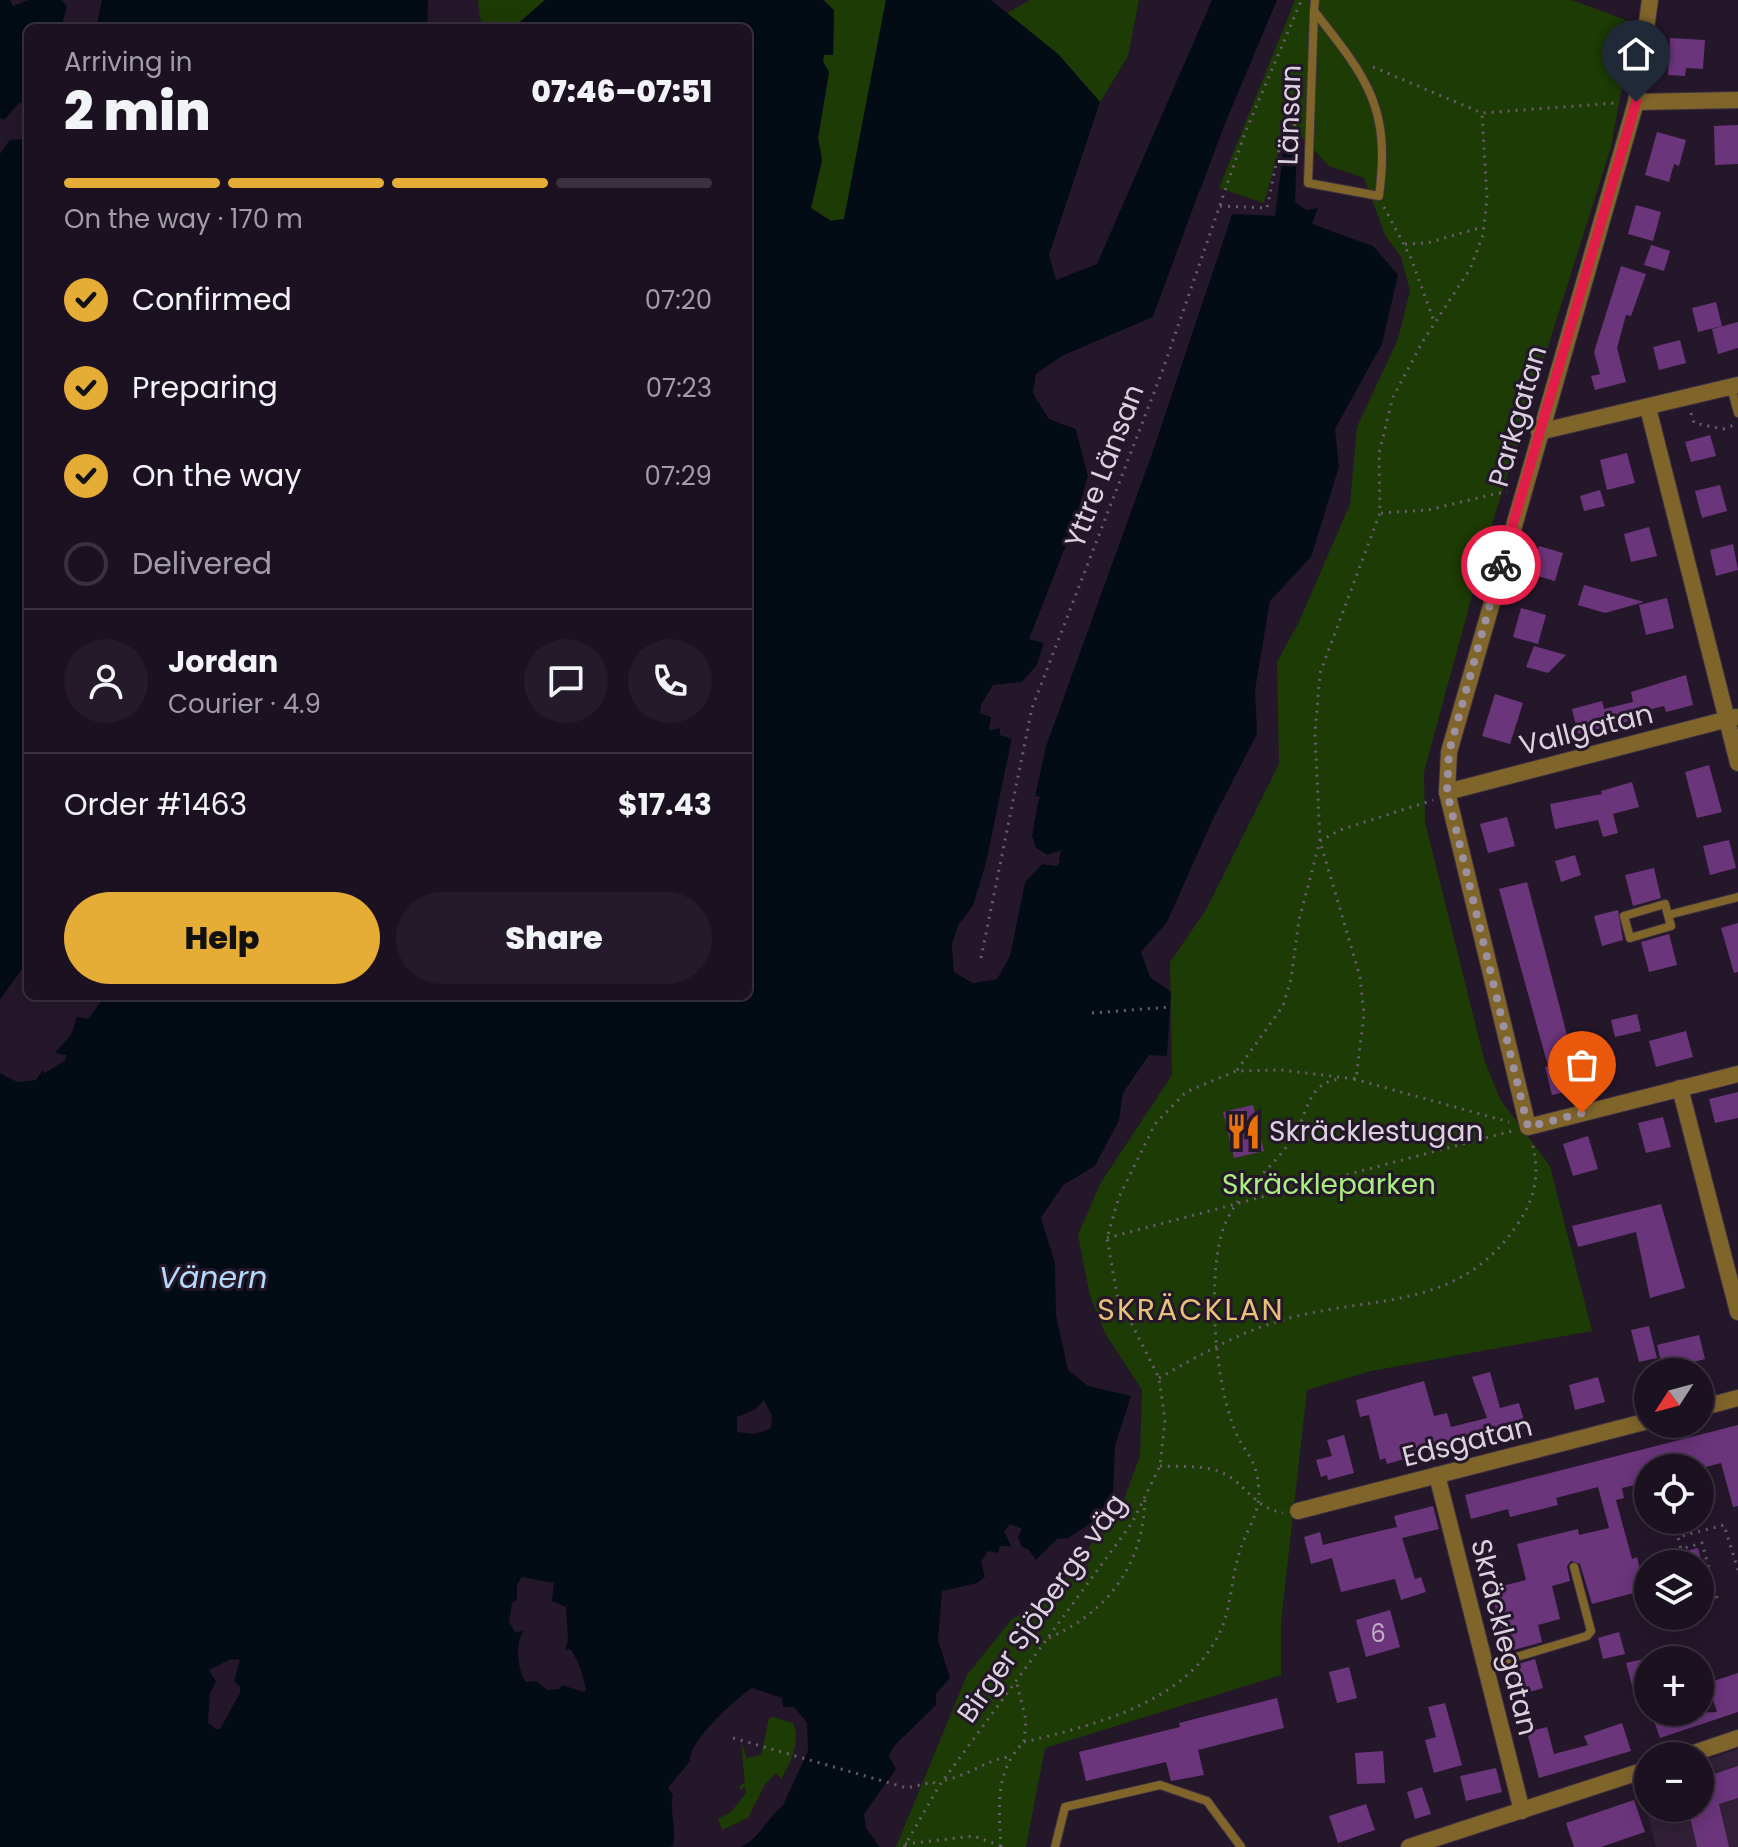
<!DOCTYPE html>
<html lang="en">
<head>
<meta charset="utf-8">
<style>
  :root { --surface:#1c1120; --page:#251a29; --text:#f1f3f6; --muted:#a09da5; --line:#3a313e; --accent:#e5ad35 }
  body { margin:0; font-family:Poppins,sans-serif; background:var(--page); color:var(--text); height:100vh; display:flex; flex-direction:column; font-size:30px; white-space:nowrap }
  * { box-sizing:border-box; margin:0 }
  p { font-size:26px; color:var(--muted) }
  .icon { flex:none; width:44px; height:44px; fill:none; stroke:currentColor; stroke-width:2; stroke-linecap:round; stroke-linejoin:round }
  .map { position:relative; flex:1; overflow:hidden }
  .panel { position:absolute; left:24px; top:24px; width:728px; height:976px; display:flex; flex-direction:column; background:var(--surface); border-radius:12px; box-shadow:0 4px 20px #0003,0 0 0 2px var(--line) }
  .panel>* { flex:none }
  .needle { width:52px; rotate:234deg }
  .fabs { position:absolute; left:1634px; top:1358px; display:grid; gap:16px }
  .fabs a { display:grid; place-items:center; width:80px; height:80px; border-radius:50%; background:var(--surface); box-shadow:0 4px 20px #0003,0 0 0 2px var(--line); font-size:40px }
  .pin { position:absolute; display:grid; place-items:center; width:68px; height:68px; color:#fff; margin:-82px -34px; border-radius:50% 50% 50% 0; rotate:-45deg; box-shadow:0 0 8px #0007 }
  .pin .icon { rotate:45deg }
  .courier { position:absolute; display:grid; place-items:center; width:80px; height:80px; margin:-40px; border:6px solid #e11d48; border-radius:50%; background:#fff; color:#222; box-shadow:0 2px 10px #0007 }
  .summary em { font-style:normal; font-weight:800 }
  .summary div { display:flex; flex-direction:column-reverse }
  .summary { display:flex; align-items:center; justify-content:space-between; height:136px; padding:0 40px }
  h1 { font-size:52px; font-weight:800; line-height:60px }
  .bar { display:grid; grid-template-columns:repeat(4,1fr); gap:12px 8px; align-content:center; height:96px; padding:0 40px }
  .bar i { height:10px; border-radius:6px; background:var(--line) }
  .bar .selected { background:var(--accent) }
  .bar p { grid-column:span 4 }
  .line { display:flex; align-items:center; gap:20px; padding:0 40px; border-top:2px solid var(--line) }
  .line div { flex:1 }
  .round { display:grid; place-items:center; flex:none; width:84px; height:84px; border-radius:42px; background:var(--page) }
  ol { padding:0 40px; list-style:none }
  li { display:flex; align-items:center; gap:24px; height:88px }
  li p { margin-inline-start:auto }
  li .icon { padding:8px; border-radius:50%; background:var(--accent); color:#111; stroke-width:4 }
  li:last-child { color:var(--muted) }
  li i { width:44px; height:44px; border:4px solid var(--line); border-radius:50% }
  .cta { display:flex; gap:16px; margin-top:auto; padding:16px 40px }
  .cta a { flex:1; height:92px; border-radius:48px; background:var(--accent); color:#111; font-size:32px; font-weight:800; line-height:92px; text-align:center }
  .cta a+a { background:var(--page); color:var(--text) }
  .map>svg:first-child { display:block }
</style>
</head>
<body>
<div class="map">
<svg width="1738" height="1847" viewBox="0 0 1738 1847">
  <rect width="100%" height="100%" fill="#25172a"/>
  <!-- built -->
  <path fill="#312037" d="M1738 1749V1847H1656L1639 1783 1648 1780V1808H1700V1762Z"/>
  <!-- green -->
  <g fill="#1d3b05">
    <path d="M478 0H545L513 28H486L480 19Z"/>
    <path d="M824 0H886L844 219 831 221 811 208 822 160 818 138 829 72 823 63 824 55H833L834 11Z"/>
    <path d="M1030 0H1139L1128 56 1100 102 1058 54 1007 13Z"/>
    <path d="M1295 0H1572L1634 23 1611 147 1488 537 1424 772 1425 822 1484 1059 1500 1099 1550 1166 1592 1331 1371 1371 1307 1390 1281 1622V1675L1045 1748 1026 1847H896L967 1675 1012 1619 1053 1596 1124 1499 1140 1456 1142 1390 1105 1333 1090 1296 1078 1235 1100 1184 1172 1075 1170 962 1206 910 1279 764 1277 662 1299 622 1350 504 1357 427 1398 339 1410 291 1401 257 1385 235 1364 178 1329 166 1287 122 1264 203 1219 188Z"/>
    <path d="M773 1717 793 1723C801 1742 791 1762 781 1779L776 1773 765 1784 748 1818 722 1830 718 1819 731 1812 746 1793 745 1786 741 1790 739 1787 745 1782 741 1742 747 1758 761 1755 769 1718Z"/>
  </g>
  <!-- water -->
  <g fill="#030c15" fill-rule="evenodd">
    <path d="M0 0H10L13 6 28 0H61L67 6 61 28H28V101L19 103 4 120 0 118Z"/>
    <path d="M102 0H428L427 28H96Z"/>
    <path d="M545 0H823L834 10 833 55H824L823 62 829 72 818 138 822 160 811 208 831 221 844 219 886 0H991L1058 54 1100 102 1049 255 1056 280 1097 264 1212 0H1277L1224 126 1153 317 1062 356 1036 374 1033 393 1049 419 1076 429 1088 476 1074 525 1030 639 1044 643 1037 665 1022 682 993 685 981 713 991 717 989 730 1001 728V735L1012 738 986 863 973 906 959 924 952 944 954 972 973 982 997 979 1010 955 1025 882 1042 864 1057 866 1061 851 1051 857 1036 848 1032 836 1039 797H1035L1046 746 1150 459 1232 214 1275 216 1284 145H1297L1295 202 1306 210 1318 208 1312 224 1373 246 1398 275 1382 344 1335 429 1339 467 1311 557 1270 601 1255 690 1257 734 1213 819 1167 922 1141 952 1150 977 1171 992 1167 1056 1149 1055 1123 1093 1119 1120 1095 1166 1063 1185 1041 1218 1055 1263 1056 1315 1068 1370 1088 1386 1131 1396 1115 1446 1113 1492 1104 1505 1102 1516 1068 1538 1057 1539 1036 1560 1028 1549 1022 1547 1018 1537 1022 1529 1010 1524 1004 1531 1011 1546H1000L998 1553 988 1551 981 1562 985 1577 977 1583 942 1591 938 1640 950 1678 936 1694V1705L894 1746 889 1756 896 1769 864 1814 866 1828 880 1847H740C760 1839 767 1818 783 1805L808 1751 807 1723 794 1707H783L782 1698 752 1688C735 1699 689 1741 690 1761L668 1788 673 1794C669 1812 677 1829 673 1846L669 1847H0V1073L17 1082 36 1080 43 1070 45 1073 64 1061 67 1055 55 1053 71 1035 77 1017 88 1019 105 996H748V28H513ZM764 1400 772 1416 771 1428 755 1434 737 1432V1417L756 1409ZM522 1577 554 1583 552 1601 566 1607 568 1640 565 1650 570 1649C579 1661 583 1675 586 1690L583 1692 562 1685 559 1689 547 1690 537 1681 526 1682C517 1670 515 1641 524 1631L515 1632 509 1622 512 1603 517 1600V1585ZM231 1659 240 1660 234 1681 240 1687V1693L220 1729H216L208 1723 210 1693 216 1682 209 1670Z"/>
    <path d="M28 139V969L21 970 0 1000V154L10 140Z"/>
  </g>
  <!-- pier -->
  <path fill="#25172a" d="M1200 189 1204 192 1156 320 1064 359 1040 376 1037 392 1051 416 1080 427 1092 476 1078 527 1035 636 1048 642 1040 667 1023 685 995 689 985 705 984 711 995 715 992 727 1003 724 1005 733 1016 738 990 865 976 908 962 925 956 944 958 969 974 978 995 976 1006 954 1022 880 1032 866 1046 859 1033 851 1028 836 1034 801 1031 796 1042 745 1146 458 1229 212 1232 214 1150 459 1046 746 1035 796 1040 797 1034 811 1032 836 1036 848 1047 855 1062 850 1058 857 1060 861 1057 866 1042 864 1025 882 1010 956 997 979 973 983 954 972 952 944 959 924 973 906 986 864 1012 739 1000 735V728L989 730 991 717 980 713 981 705 993 685 1022 682 1037 665 1044 643 1029 639 1074 525 1088 476 1076 429 1049 419 1033 393 1036 374 1062 356 1153 317Z"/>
  <!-- building -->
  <g fill="#6b357c">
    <path d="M1670 38 1705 40 1703 69 1686 68 1685 76 1668 75Z"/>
    <path d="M1738 125V164L1715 165 1714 126Z"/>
    <path d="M1657 132 1686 140 1679 166 1674 164 1669 182 1645 175Z"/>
    <path d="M1636 205 1661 212 1653 241 1628 234Z"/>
    <path d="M1651 245 1670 251 1664 271 1644 265Z"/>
    <path d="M1621 266 1646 274 1631 316 1626 315 1617 348 1626 382 1595 390 1591 376 1600 374 1594 352Z"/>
    <path d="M1716 302 1722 326 1698 332 1692 308Z"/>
    <path d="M1738 322V348L1718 354 1712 329Z"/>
    <path d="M1680 340 1686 363 1659 370 1653 347Z"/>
    <path d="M1710 435 1716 456 1691 462 1685 442Z"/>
    <path d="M1627 453 1635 483 1607 490 1600 460Z"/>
    <path d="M1720 485 1727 511 1702 518 1695 491Z"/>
    <path d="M1600 490 1605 506 1584 511 1580 496Z"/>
    <path d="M1649 527 1657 556 1631 562 1624 534Z"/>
    <path d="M1733 544 1738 570 1716 576 1710 550Z"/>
    <path d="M1539 546 1563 553 1555 581 1530 574Z"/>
    <path d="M1584 585 1644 602 1605 613 1578 605Z"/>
    <path d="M1667 598 1674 628 1646 635 1639 605Z"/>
    <path d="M1521 608 1546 615 1538 644 1513 637Z"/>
    <path d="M1534 646 1566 655 1548 673 1526 667Z"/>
    <path d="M1686 675 1693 705 1666 712 1664 706 1636 713 1637 719 1578 734 1572 709 1602 701 1604 709 1633 702 1631 692Z"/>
    <path d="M1495 694 1523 703 1510 744 1482 736Z"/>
    <path d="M1709 765 1722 812 1697 818 1685 772Z"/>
    <path d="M1632 782 1639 807 1613 814 1618 833 1603 837 1598 820 1555 829 1550 804 1602 794 1601 791Z"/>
    <path d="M1507 817 1515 846 1488 853 1480 824Z"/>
    <path d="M1729 840 1736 868 1710 875 1703 846Z"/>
    <path d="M1575 855 1581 875 1561 882 1555 861Z"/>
    <path d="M1654 868 1661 898 1633 906 1625 875Z"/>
    <path d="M1527 882 1572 1054 1565 1056 1574 1090 1552 1095 1545 1067 1548 1066 1499 889Z"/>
    <path d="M1618 910 1623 940 1602 946 1594 916Z"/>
    <path d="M1738 923V972L1734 973 1721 928Z"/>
    <path d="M1669 934 1677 965 1649 972 1641 942Z"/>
    <path d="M1637 1014 1641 1031 1615 1037 1611 1020Z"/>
    <path d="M1686 1031 1693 1057 1656 1067 1649 1041Z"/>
    <path d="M1738 1092V1118L1715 1123 1709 1099Z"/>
    <path d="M1253 1105 1264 1151 1234 1158 1223 1112Z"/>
    <path d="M1663 1117 1671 1147 1646 1153 1638 1123Z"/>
    <path d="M1588 1136 1598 1169 1573 1176 1563 1144Z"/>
    <path d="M1661 1204 1685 1288 1650 1298 1636 1232 1578 1247 1572 1226Z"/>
    <path d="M1649 1326 1657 1358 1639 1362 1631 1330Z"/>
    <path d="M1699 1335 1705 1359 1663 1370 1657 1345Z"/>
    <path d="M1490 1372 1500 1408 1519 1403 1526 1427 1402 1454 1404 1459 1387 1464 1385 1458 1380 1460 1369 1415 1360 1417 1356 1400 1424 1381 1434 1416 1447 1413 1451 1427 1487 1418 1472 1377Z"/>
    <path d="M1598 1377 1605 1402 1575 1410 1569 1385Z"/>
    <path d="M1738 1425V1506L1733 1507 1721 1463 1702 1468H1648V1482L1622 1488 1624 1498 1616 1500 1632 1559 1637 1557 1645 1590 1592 1604 1580 1564 1571 1561 1567 1566 1570 1581 1552 1586 1560 1619 1538 1625 1542 1642 1507 1652 1490 1589 1526 1580 1517 1544 1578 1529 1579 1535 1609 1528 1598 1487 1556 1498 1558 1505 1510 1517 1508 1509 1471 1519 1465 1495Z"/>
    <path d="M1344 1435 1354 1473 1328 1480 1327 1475 1321 1477 1316 1460 1332 1456 1327 1440Z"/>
    <path d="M1433 1506 1439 1529 1402 1538 1415 1579 1421 1577 1426 1592 1401 1600 1395 1579 1341 1592 1332 1558 1311 1564 1304 1537 1320 1532 1323 1545 1371 1533 1397 1527 1394 1516Z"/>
    <path d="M1698 1548 1702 1564H1657L1656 1559Z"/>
    <path d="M1390 1610 1400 1647 1366 1657 1356 1620Z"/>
    <path d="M1619 1632 1625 1654 1603 1659 1598 1638Z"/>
    <path d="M1648 1658V1685L1633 1689 1626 1663Z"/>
    <path d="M1535 1659 1543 1688 1519 1695 1511 1666Z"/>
    <path d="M1349 1667 1357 1698 1337 1703 1329 1672Z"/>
    <path d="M1738 1673V1712L1660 1738 1652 1715 1717 1712 1708 1683Z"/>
    <path d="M1277 1698 1284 1728 1198 1750 1204 1775 1171 1781 1166 1762 1086 1781 1079 1752 1180 1727 1179 1723Z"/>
    <path d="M1445 1703 1462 1765 1434 1773 1425 1740 1436 1737 1428 1707Z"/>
    <path d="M1622 1723 1631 1751 1539 1778 1527 1732 1547 1727 1554 1754 1588 1745 1584 1736Z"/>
    <path d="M1383 1751 1385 1783 1357 1784 1355 1753Z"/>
    <path d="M1738 1766V1798L1719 1804 1729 1847H1697L1688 1808H1700V1779Z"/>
    <path d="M1496 1768 1502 1792 1466 1801 1460 1776Z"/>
    <path d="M1422 1787 1431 1814 1415 1819 1407 1792Z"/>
    <path d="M1634 1800 1645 1832 1601 1847H1574L1566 1823Z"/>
    <path d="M1366 1804 1375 1830 1338 1843 1329 1816Z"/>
  </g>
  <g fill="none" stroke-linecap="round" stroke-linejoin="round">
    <defs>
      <g id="lane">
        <path d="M1314 11C1367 78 1391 107 1379 196L1308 183 1314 11 1315 0"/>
        <path d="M1731 387 1738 413"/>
        <path d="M1665 904 1671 926 1630 938 1624 916Z"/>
        <path d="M1668 915 1738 897"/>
        <path d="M1486 1666 1587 1636 1591 1631 1574 1567"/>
        <path d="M1055 1847 1065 1807 1160 1785 1207 1801 1241 1847"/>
      </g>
      <g id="street">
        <path d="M1650 0 1636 102 1449 752 1447 792 1528 1127 1738 1074"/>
        <path d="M1636 102 1738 100"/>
        <path d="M1648 408 1738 763"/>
        <path d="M1539 432 1738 385"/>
        <path d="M1447 792 1736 717"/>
        <path d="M1680 1088 1738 1312"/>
        <path d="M1700 1408 1738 1398"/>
        <path d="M1437 1475 1522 1811"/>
        <path d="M1298 1511 1648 1421"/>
        <path d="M1685 1756 1738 1738"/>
        <path d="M1409 1847 1648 1769"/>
      </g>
    </defs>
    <!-- lane casing -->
    <use href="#lane" stroke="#3f3143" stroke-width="10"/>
    <!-- street casing -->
    <use href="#street" stroke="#3f3143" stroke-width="18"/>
    <!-- path -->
    <g stroke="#695c6d" stroke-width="3" stroke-dasharray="2 6" stroke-linecap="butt">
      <path d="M1373 67 1482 113 1616 103"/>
      <path d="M1220 206 1267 208 1283 131 1294 133 1295 118"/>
      <path d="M1384 207 1411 258 1435 324"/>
      <path d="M1405 244 1427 243 1483 227"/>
      <path d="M1691 413 1694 423 1723 429 1734 425"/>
      <path d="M1381 513 1428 510 1507 491"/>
      <path d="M981 958 1032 708 1162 372 1245 133 1301 1"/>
      <path d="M1092 1013 1171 1007"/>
      <path d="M1237 1070 1283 1006 1291 979 1299 920 1320 841 1340 830 1433 800"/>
      <path d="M1354 1079 1509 1122"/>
      <path d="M1107 1238 1512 1131"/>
      <path d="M1159 1378C1200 1355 1241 1331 1286 1319 1376 1294 1460 1312 1519 1222 1536 1196 1540 1172 1532 1142"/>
      <path d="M1160 1466C1183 1467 1211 1464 1230 1477 1250 1491 1257 1508 1283 1513"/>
      <path d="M1717 1598 1702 1543 1681 1549 1678 1537 1724 1525 1738 1570"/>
      <path d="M1049 1638C1108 1612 1143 1565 1145 1499"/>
      <path d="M733 1738 907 1788 933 1782 939 1786"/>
      <path d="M1024 1742C1095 1725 1196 1701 1224 1622 1231 1602 1232 1578 1238 1557 1248 1521 1266 1512 1256 1471 1252 1456 1239 1443 1234 1428 1215 1379 1208 1287 1221 1236 1232 1194 1270 1173 1292 1139 1308 1115 1307 1080 1342 1079"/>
      <path d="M945 1780C968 1776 986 1760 1008 1757"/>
      <path d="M905 1844 974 1836 1001 1846"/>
      <path d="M904 1847 939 1786 1132 1523 1160 1466 1165 1420 1159 1378 1117 1295 1107 1238 1119 1197 1155 1124 1186 1092 1236 1071 1281 1070 1356 1079 1364 1015 1360 977 1320 841 1315 733 1320 673 1380 513 1379 453 1393 397 1423 341 1470 269 1483 235 1487 199 1482 113"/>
      <path d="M1001 1847C999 1808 994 1771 1024 1742L1026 1720 1016 1680"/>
    </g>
    <!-- lane -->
    <use href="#lane" stroke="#80652b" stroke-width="8"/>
    <!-- street -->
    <use href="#street" stroke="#80652b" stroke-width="16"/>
  </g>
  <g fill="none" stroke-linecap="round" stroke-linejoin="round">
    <!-- done -->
    <path stroke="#9c91a0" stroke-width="8" stroke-dasharray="0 14.4" d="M1501 565 1449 752 1447 792 1528 1127 1582 1113"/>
    <!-- route -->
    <path stroke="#e11d48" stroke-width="10" d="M1501 565 1636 102"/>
  </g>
  <!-- icons -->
  <defs>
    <symbol id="restaurant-bare" viewBox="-9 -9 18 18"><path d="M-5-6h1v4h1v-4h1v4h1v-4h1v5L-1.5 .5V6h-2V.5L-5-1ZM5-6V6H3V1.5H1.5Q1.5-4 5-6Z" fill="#e8710a" stroke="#25172a" stroke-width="2.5" paint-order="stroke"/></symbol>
  </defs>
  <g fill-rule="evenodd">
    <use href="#restaurant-bare" x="1218" y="1106" width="51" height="51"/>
  </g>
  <g text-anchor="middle" stroke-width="6" stroke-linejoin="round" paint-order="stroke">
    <!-- number labels -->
    <g font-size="24" fill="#c0abc6">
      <text x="1378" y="1642">6</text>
    </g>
    <!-- street labels -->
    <g font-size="28" fill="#dcd2df" stroke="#25172a">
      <text transform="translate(1289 115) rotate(-88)" y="10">Länsan</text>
      <text transform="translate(1517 416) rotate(-74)" y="10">Parkgatan</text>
      <text transform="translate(1104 466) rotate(-69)" y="10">Yttre Länsan</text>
      <text transform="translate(1586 729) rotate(-14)" y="10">Vallgatan</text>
      <text transform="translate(1467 1441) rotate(-14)" y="10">Edsgatan</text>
      <text transform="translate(1041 1608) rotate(-55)" y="10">Birger Sjöbergs väg</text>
      <text transform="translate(1505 1637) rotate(76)" y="10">Skräcklegatan</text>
    </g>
    <!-- poi labels -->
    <g font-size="28" fill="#dcd2df" stroke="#25172a" text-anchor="start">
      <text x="1269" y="1141">Skräcklestugan</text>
    </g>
    <!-- park labels -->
    <g font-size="28" fill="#a9ed80" stroke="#25172a">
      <text x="1329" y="1194">Skräckleparken</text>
    </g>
    <!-- water labels -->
    <g font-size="30" font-style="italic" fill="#b2dbfc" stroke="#25172a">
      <text x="213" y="1288">Vänern</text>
    </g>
    <!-- neighbourhood labels -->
    <g font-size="30" letter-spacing="2" fill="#e7c079" stroke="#25172a">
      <text x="1191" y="1320">SKRÄCKLAN</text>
    </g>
  </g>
</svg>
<div class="fabs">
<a><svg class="needle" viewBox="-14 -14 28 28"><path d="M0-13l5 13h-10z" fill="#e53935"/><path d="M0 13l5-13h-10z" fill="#a09da5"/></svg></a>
<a><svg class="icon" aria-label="locate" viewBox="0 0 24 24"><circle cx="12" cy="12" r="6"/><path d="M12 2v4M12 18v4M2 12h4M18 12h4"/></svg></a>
<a><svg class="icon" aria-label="layers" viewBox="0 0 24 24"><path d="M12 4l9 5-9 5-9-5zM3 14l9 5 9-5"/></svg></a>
<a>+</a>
<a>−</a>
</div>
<div class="pin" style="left:1582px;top:1113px;background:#ea580c"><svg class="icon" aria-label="bag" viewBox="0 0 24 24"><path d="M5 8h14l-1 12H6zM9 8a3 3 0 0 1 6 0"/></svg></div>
<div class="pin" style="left:1636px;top:102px;background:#1f2937"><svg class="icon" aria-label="home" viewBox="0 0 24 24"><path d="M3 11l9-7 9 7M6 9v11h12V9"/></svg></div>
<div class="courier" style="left:1501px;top:565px"><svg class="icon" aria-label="bike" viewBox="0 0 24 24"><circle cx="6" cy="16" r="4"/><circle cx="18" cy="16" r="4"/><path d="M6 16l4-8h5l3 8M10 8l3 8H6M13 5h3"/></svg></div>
<section class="panel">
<div class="summary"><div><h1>2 min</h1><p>Arriving in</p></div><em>07:46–07:51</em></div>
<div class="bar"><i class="selected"></i><i class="selected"></i><i class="selected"></i><i></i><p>On the way · 170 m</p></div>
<ol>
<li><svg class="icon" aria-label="check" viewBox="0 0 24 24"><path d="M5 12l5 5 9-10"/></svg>Confirmed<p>07:20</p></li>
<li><svg class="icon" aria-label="check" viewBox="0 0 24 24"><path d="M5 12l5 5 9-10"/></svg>Preparing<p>07:23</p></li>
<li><svg class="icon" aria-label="check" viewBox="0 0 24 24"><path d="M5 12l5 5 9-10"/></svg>On the way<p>07:29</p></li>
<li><i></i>Delivered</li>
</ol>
<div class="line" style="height:144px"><a class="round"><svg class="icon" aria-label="person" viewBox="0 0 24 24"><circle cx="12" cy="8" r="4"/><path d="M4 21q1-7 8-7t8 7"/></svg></a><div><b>Jordan</b><p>Courier · 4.9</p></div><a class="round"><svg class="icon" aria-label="chat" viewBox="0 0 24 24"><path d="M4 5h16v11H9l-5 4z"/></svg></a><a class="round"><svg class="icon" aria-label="phone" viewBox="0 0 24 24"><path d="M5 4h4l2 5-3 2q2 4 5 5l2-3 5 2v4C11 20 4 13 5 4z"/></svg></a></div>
<div class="line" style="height:104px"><div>Order #1463</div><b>$17.43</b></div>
<div class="cta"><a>Help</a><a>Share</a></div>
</section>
</div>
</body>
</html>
